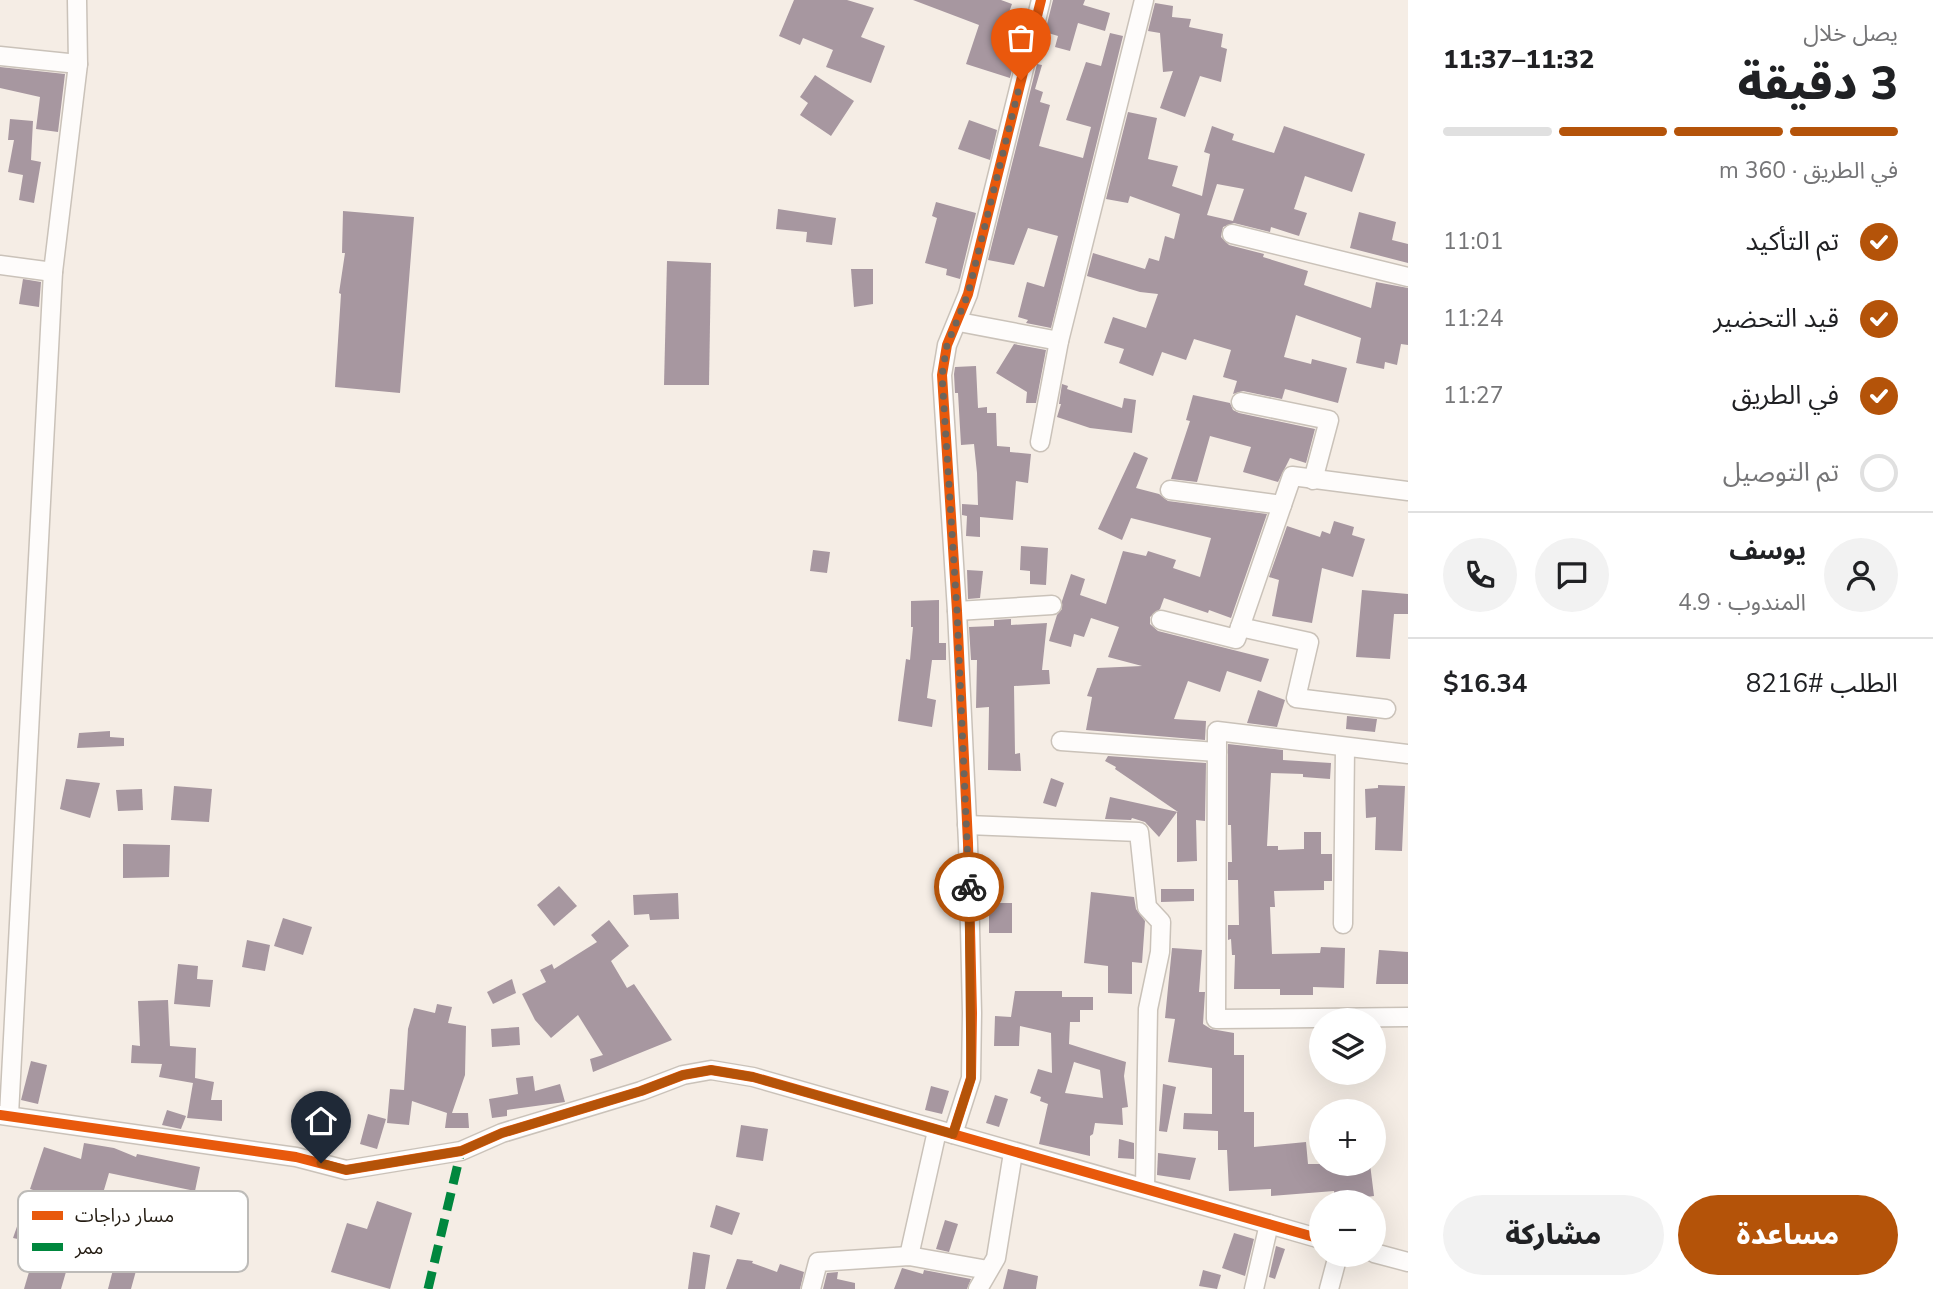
<!DOCTYPE html>
<html lang="ar">
<head>
<meta charset="utf-8">
<style>
  :root { --surface:#fff; --page:#f2f2f2; --text:#202124; --muted:#757577; --line:#e0e0e0; --accent:#b45309 }
  body { margin:0; font-family:"Nunito Sans","Noto Sans Arabic",sans-serif; background:var(--page); color:var(--text); direction:rtl; height:100vh; display:flex; flex-direction:column; font-size:26px; white-space:nowrap }
  * { box-sizing:border-box; margin:0 }
  p { font-size:23px; color:var(--muted) }
  .icon { flex:none; width:38px; height:38px; fill:none; stroke:currentColor; stroke-width:2; stroke-linecap:round; stroke-linejoin:round }
  .map { position:relative; flex:1; overflow:hidden; direction:ltr }
  .sheet { display:flex; flex-direction:column; background:var(--surface); width:525px }
  .sheet>* { flex:none }
  .tools { position:absolute; left:1309px; top:1008px; display:grid; gap:14px }
  .tools a { display:grid; place-items:center; width:77px; height:77px; border-radius:50%; background:var(--surface); box-shadow:0 7px 28px #0002; font-size:35px }
  .pin { position:absolute; display:grid; place-items:center; width:60px; height:60px; color:#fff; margin:-72px -30px; border-radius:50% 50% 50% 0; rotate:-45deg; box-shadow:0 0 7px #0007 }
  .pin .icon { rotate:45deg }
  .courier { position:absolute; display:grid; place-items:center; width:70px; height:70px; margin:-35px; border:5px solid #b45309; border-radius:50%; background:#fff; color:#222; box-shadow:0 2px 9px #0007 }
  .headline em { font-style:normal; font-weight:800 }
  .headline div { display:flex; flex-direction:column-reverse }
  .headline { display:flex; align-items:center; justify-content:space-between; height:119px; padding:0 35px }
  h1 { font-size:46px; font-weight:800; line-height:52px }
  .bar { display:grid; grid-template-columns:repeat(4,1fr); gap:10px 7px; align-content:center; height:84px; padding:0 35px }
  .bar i { height:9px; border-radius:5px; background:var(--line) }
  .bar .on { background:var(--accent) }
  .bar p { grid-column:span 4 }
  .line { display:flex; align-items:center; gap:18px; padding:0 35px; border-top:2px solid var(--line) }
  .line div { flex:1 }
  .round { display:grid; place-items:center; flex:none; width:74px; height:74px; border-radius:37px; background:var(--page) }
  ol { padding:0 35px; list-style:none }
  li { display:flex; align-items:center; gap:21px; height:77px }
  li p { margin-inline-start:auto }
  li .icon { padding:7px; border-radius:50%; background:var(--accent); color:#fff; stroke-width:4 }
  li:last-child { color:var(--muted) }
  li i { width:38px; height:38px; border:4px solid var(--line); border-radius:50% }
  .action { display:flex; gap:14px; margin-top:auto; padding:14px 35px }
  .action a { flex:1; height:80px; border-radius:42px; background:var(--accent); color:#fff; font-size:28px; font-weight:800; line-height:80px; text-align:center }
  .action a+a { background:var(--page); color:var(--text) }
  main { display:flex; flex:1; min-height:0 }
  .map>svg:first-child { display:block }
</style>
</head>
<body>
<main>
<section class="sheet">
<div class="headline"><div><h1>3 دقيقة</h1><p>يصل خلال</p></div><em>11:32–11:37</em></div>
<div class="bar"><i class="on"></i><i class="on"></i><i class="on"></i><i></i><p>في الطريق · 360 m</p></div>
<ol>
<li><svg class="icon" aria-label="check" viewBox="0 0 24 24"><path d="M5 12l5 5 9-10"/></svg>تم التأكيد<p>11:01</p></li>
<li><svg class="icon" aria-label="check" viewBox="0 0 24 24"><path d="M5 12l5 5 9-10"/></svg>قيد التحضير<p>11:24</p></li>
<li><svg class="icon" aria-label="check" viewBox="0 0 24 24"><path d="M5 12l5 5 9-10"/></svg>في الطريق<p>11:27</p></li>
<li><i></i>تم التوصيل</li>
</ol>
<div class="line" style="height:126px"><a class="round"><svg class="icon" aria-label="person" viewBox="0 0 24 24"><circle cx="12" cy="8" r="4"/><path d="M4 21q1-7 8-7t8 7"/></svg></a><div><b>يوسف</b><p>المندوب · 4.9</p></div><a class="round"><svg class="icon" aria-label="chat" viewBox="0 0 24 24"><path d="M4 5h16v11H9l-5 4z"/></svg></a><a class="round"><svg class="icon" aria-label="phone" viewBox="0 0 24 24"><path d="M5 4h4l2 5-3 2q2 4 5 5l2-3 5 2v4C11 20 4 13 5 4z"/></svg></a></div>
<div class="line" style="height:91px"><div>الطلب #8216</div><b>$16.34</b></div>
<div class="action"><a>مساعدة</a><a>مشاركة</a></div>
</section>
<div class="map">
<svg width="1408" height="1289" viewBox="0 0 1408 1289">
  <rect width="100%" height="100%" fill="#f5ede5"/>
  <!-- building -->
  <g fill="#a797a0" fill-rule="evenodd">
    <path d="M794 0H847L874 8 861 37 885 46 871 83 826 67 833 50 803 38 800 45 779 36Z"/>
    <path d="M913 0H1001L1012 4 996 48 1012 53 1011 57 1015 58 1010 78 966 64 979 25Z"/>
    <path d="M1053 0H1085L1083 5 1110 13 1105 31 1078 23 1070 51 1055 47 1058 36 1045 32Z"/>
    <path d="M1155 3 1173 6 1172 17 1191 19 1189 27 1223 34 1221 47 1227 49 1221 82 1200 76 1185 117 1160 108 1173 71 1163 72 1160 33 1148 31Z"/>
    <path d="M1110 33 1123 36 1051 328 1026 323 1028 320 1018 317 1027 282 1044 287 1058 236 1028 228 1014 265 988 260 1037 64 1042 65 1035 89 1043 92 1040 102 1050 105 1039 146 1083 158 1091 127 1066 120 1086 62 1101 66Z"/>
    <path d="M0 67 65 74 58 132 36 129 40 97 0 88Z"/>
    <path d="M815 75 854 101 831 136 800 115 808 103 800 97Z"/>
    <path d="M1128 112 1157 118 1148 159 1178 166 1172 186 1202 196 1210 154 1204 152 1212 126 1234 134 1232 140 1274 153 1284 126 1365 154 1352 192 1305 176 1294 209 1307 213 1299 236 1271 227 1270 232 1234 223 1223 227 1221 237 1229 245 1264 254 1263 257 1308 271 1304 285 1371 308 1376 282 1408 288V345L1401 344 1397 365 1385 362 1384 369 1356 363 1361 338 1296 315 1284 357 1311 364 1312 359 1347 368 1338 403 1285 389 1282 399 1243 391 1233 394 1237 381 1223 377 1231 350 1194 339 1186 360 1162 352 1153 376 1119 363 1124 349 1104 343 1113 317 1146 328 1158 294 1140 292 1087 276 1093 253 1145 269 1149 258 1159 261 1165 236 1174 239 1180 214 1130 196 1128 203 1106 199ZM1217 184 1244 189 1233 221 1207 215Z"/>
    <path d="M10 119 33 121 31 160 41 162 34 203 19 200 23 175 8 172 14 140H8Z"/>
    <path d="M969 120 997 130 990 160 958 149Z"/>
    <path d="M936 202 976 213 960 279 946 275 947 269 925 263 937 218 932 216Z"/>
    <path d="M778 209 836 218 832 245 806 242 807 232 776 229Z"/>
    <path d="M343 211 414 217 400 393 335 387 341 294 339 293 345 253H342Z"/>
    <path d="M1359 212 1396 222 1392 240 1408 244V263L1350 248Z"/>
    <path d="M667 261 711 263 709 385H664Z"/>
    <path d="M851 269H873V304L854 307Z"/>
    <path d="M23 279 41 282 39 307 19 304Z"/>
    <path d="M1014 344 1046 350 1036 403H1026L1027 392 996 373Z"/>
    <path d="M976 366 978 408 987 407V413H996L997 446 1010 447V452L1031 454 1028 483 1016 481 1013 520 980 517V537L966 536 967 516 962 515V504L978 505 977 473 974 444 961 445 958 393H955L954 374 955 367Z"/>
    <path d="M1062 384 1068 386 1067 389 1122 408 1124 398 1136 400 1132 433 1090 428 1057 417 1061 404H1059Z"/>
    <path d="M1193 395 1230 403 1233 410 1239 413 1315 429 1306 463 1290 458 1278 482 1243 472 1251 447 1210 436 1197 482 1171 479 1190 421 1186 420Z"/>
    <path d="M1134 452 1148 458 1136 488 1159 494 1168 501 1267 514 1231 618 1209 610 1208 613 1164 598 1160 609 1150 617V624L1158 631 1269 659 1261 682 1227 671 1220 692 1188 681 1174 719 1206 721 1205 740 1086 730 1092 697 1087 696 1097 668 1142 666 1108 657 1119 627 1091 618 1084 637 1074 634 1071 647 1049 641 1057 615 1062 609V601L1071 574 1085 579 1080 595 1106 604 1123 551 1146 556 1148 551 1176 560 1173 568 1200 577 1211 538 1131 518 1122 540 1098 529Z"/>
    <path d="M1334 521 1354 527 1352 535 1365 539 1353 577 1322 568 1312 623 1272 616 1279 580 1269 577 1287 526 1320 537 1322 531 1330 534Z"/>
    <path d="M1021 546 1048 548 1046 585 1030 584V571L1020 570Z"/>
    <path d="M813 550 830 552 827 573 810 571Z"/>
    <path d="M967 570 983 571 980 598 968 599Z"/>
    <path d="M1362 590 1408 594V614H1394L1390 659 1356 657Z"/>
    <path d="M939 600V643H946V660H932L927 698 936 700 932 727 898 721 906 659 910 660 913 627H911V601Z"/>
    <path d="M1011 619V625L1047 623 1042 670H1049L1050 684 1014 686 1015 754 1020 753 1021 771 988 770 989 707 976 708 977 660H971L969 627 994 626V620Z"/>
    <path d="M1258 690 1285 700 1277 727 1247 723Z"/>
    <path d="M1347 716 1377 719 1375 732 1346 729Z"/>
    <path d="M110 731V737L124 738V746L77 748 79 733Z"/>
    <path d="M1228 744 1283 750V760L1331 763 1330 779 1303 777V774L1271 773 1267 846H1278V850L1304 849V832H1321V854H1332V881H1324V890L1274 891 1275 907H1270L1272 954 1320 953 1321 947 1345 948 1344 988 1313 987V995H1280V989H1234L1235 955H1232L1231 939 1228 940V925H1239L1238 880H1228V862H1232L1231 825H1228Z"/>
    <path d="M1108 756 1206 763 1205 821 1196 820 1197 861 1177 862V812L1159 837 1145 822 1132 818 1131 820 1105 819 1110 797 1178 812 1115 769 1116 767 1105 761Z"/>
    <path d="M1051 778 1064 783 1056 807 1043 803Z"/>
    <path d="M66 779 100 783 90 818 60 809Z"/>
    <path d="M1378 785 1405 786 1402 851 1375 850 1376 817 1366 818 1365 789 1378 788Z"/>
    <path d="M174 786 212 789 209 822 171 820Z"/>
    <path d="M142 789 143 810 118 811 116 790Z"/>
    <path d="M123 844 170 845 169 877 123 878Z"/>
    <path d="M559 886 577 906 554 926 537 905Z"/>
    <path d="M1161 889H1194V901L1161 902Z"/>
    <path d="M1091 892 1134 897 1136 909 1145 921 1142 963 1132 962V994L1108 993V966L1084 963Z"/>
    <path d="M678 893 679 919 650 920 649 914 634 915 633 895Z"/>
    <rect x="989" y="903" width="23" height="30"/>
    <path d="M283 918 312 927 303 955 274 946Z"/>
    <path d="M609 920 629 946 611 961 627 988 634 984 672 1040 593 1072 590 1059 603 1055 578 1015 551 1038 535 1020 522 994 546 982 540 970 552 964 554 969 597 942 591 935Z"/>
    <path d="M247 940 270 945 265 971 242 967Z"/>
    <path d="M1172 948 1202 950 1199 992H1205L1203 1024 1211 1029 1234 1033V1055H1244V1112H1254V1147L1306 1142 1308 1164H1370L1374 1196 1335 1201 1334 1191 1271 1196V1189L1229 1191 1227 1150H1218V1131L1183 1129 1184 1113 1212 1114V1068L1168 1062 1175 1019 1165 1018Z"/>
    <path d="M1379 950 1408 952V984H1376Z"/>
    <path d="M178 964 198 966 197 979 213 980 210 1007 174 1004Z"/>
    <path d="M512 979 516 993 493 1004 487 992Z"/>
    <path d="M1015 991H1062V997H1093V1010H1080V1022H1070L1069 1044 1126 1062 1124 1076 1128 1107 1122 1108 1123 1125 1095 1123 1093 1134 1090 1136V1156L1039 1144 1048 1104 1040 1101 1041 1097 1030 1093 1038 1069 1052 1073 1051 1033 1020 1026 1019 1046H994L995 1016 1011 1017ZM1074 1062 1100 1070 1103 1098 1065 1093Z"/>
    <path d="M168 1000 170 1046 196 1048 195 1078 214 1082 211 1100H222V1121L187 1118 193 1083 159 1077 162 1064 131 1063 132 1045 140 1046 138 1001Z"/>
    <path d="M437 1004 452 1007 448 1023 466 1026 465 1075 452 1113H468L469 1128H445L447 1113 412 1101 409 1125 387 1123 390 1089 404 1090 408 1029 414 1008 435 1013Z"/>
    <path d="M519 1027 520 1045 492 1047 491 1029Z"/>
    <path d="M31 1061 47 1065 38 1104 21 1100Z"/>
    <path d="M533 1076 535 1091 560 1084 565 1102 507 1110V1116L492 1118 489 1099 518 1094 516 1078Z"/>
    <path d="M1163 1084 1176 1087 1167 1132 1159 1131Z"/>
    <path d="M931 1086 949 1091 942 1114 925 1110Z"/>
    <path d="M995 1095 1008 1099 999 1127 986 1123Z"/>
    <path d="M167 1110 186 1116 181 1129 162 1125Z"/>
    <path d="M368 1114 386 1119 377 1149 360 1144Z"/>
    <path d="M741 1125 768 1129 763 1161 736 1157Z"/>
    <path d="M1119 1139 1134 1143V1159L1118 1158Z"/>
    <path d="M84 1143 114 1148 136 1157 137 1154 200 1167 195 1191 109 1173 101 1200 89 1197 88 1201 53 1190 51 1196 30 1189 44 1147 81 1159Z"/>
    <path d="M1158 1153 1196 1158 1190 1180 1157 1175Z"/>
    <path d="M377 1201 412 1213 390 1289 331 1272 347 1223 367 1229Z"/>
    <path d="M716 1205 740 1213 732 1235 710 1227Z"/>
    <path d="M21 1215 41 1219 36 1243 13 1238Z"/>
    <path d="M945 1220 958 1224 949 1252 936 1249Z"/>
    <path d="M1234 1233 1254 1239 1245 1276 1222 1268Z"/>
    <path d="M120 1243 142 1249 131 1289H108Z"/>
    <path d="M1276 1246 1285 1249 1275 1279 1269 1277Z"/>
    <path d="M693 1252 710 1255 705 1289H688Z"/>
    <path d="M34 1255 68 1265 61 1289H24Z"/>
    <path d="M737 1259 753 1261 752 1263 777 1272 780 1264 804 1272 800 1289H726Z"/>
    <path d="M902 1268 923 1274 924 1270 971 1279 967 1289H894Z"/>
    <path d="M1008 1269 1038 1276 1036 1289H1003Z"/>
    <path d="M1203 1270 1221 1275 1217 1289 1199 1286Z"/>
    <path d="M838 1272 837 1279 855 1283V1289H823L827 1273Z"/>
  </g>
  <g fill="none" stroke-linecap="round" stroke-linejoin="round">
    <defs>
      <g id="street">
        <path d="M0 56 78 64"/>
        <path d="M1232 234 1408 277"/>
        <path d="M0 265 53 272"/>
        <path d="M959 322 1059 341"/>
        <path d="M1241 402 1329 420 1313 480"/>
        <path d="M1040 442 1059 341 1144 0"/>
        <path d="M1170 490 1282 505"/>
        <path d="M957 611 1052 605"/>
        <path d="M1161 620 1236 639 1292 476 1408 491"/>
        <path d="M1240 627 1309 642 1296 698 1386 709"/>
        <path d="M1061 741 1217 752"/>
        <path d="M1408 754 1217 731 1216 1019 1408 1017"/>
        <path d="M967 825 1139 832 1147 907 1161 922 1160 952 1148 1009 1145 1188"/>
        <path d="M1343 924 1345 748"/>
        <path d="M0 1115 296 1157 346 1170 461 1151 502 1133 641 1091 683 1075 711 1070 753 1077 1321 1239"/>
        <path d="M9 1115 53 272 78 64 77 0"/>
        <path d="M953 1134 971 1078 972 1013 968 843 957 611 942 375 947 345 968 294 1041 0"/>
        <path d="M1374 1253 1408 1262"/>
        <path d="M909 1256 937 1131"/>
        <path d="M811 1289 818 1262 909 1256 988 1270"/>
        <path d="M978 1289 996 1258 1013 1153"/>
        <path d="M1254 1289 1269 1224"/>
        <path d="M1329 1289 1338 1255"/>
      </g>
    </defs>
    <!-- street casing -->
    <use href="#street" stroke="#cac2b9" stroke-width="21"/>
    <!-- street -->
    <use href="#street" stroke="#fefcfb" stroke-width="18"/>
    <!-- quiet -->
    <path stroke="#00873e" stroke-width="9" stroke-dasharray="18 9" stroke-linecap="butt" d="M428 1289 461 1151"/>
    <defs>
      <g id="cycleway">
        <path d="M0 1115 296 1157 346 1170 461 1151 502 1133 641 1091 683 1075 711 1070 753 1077 1321 1239"/>
        <path d="M953 1134 971 1078 972 1013 968 843 957 611 942 375 947 345 968 294 1041 0"/>
      </g>
    </defs>
    <!-- cycleway casing -->
    <use href="#cycleway" stroke="#fff" stroke-width="15"/>
    <!-- cycleway -->
    <use href="#cycleway" stroke="#e8590c" stroke-width="10"/>
  </g>
  <g fill="none" stroke-linecap="round" stroke-linejoin="round">
    <!-- done -->
    <path stroke="#6d655c" stroke-width="7" stroke-dasharray="0 12.6" d="M969 887 957 611 942 375 947 345 968 294 1021 80"/>
    <!-- route -->
    <path stroke="#b45309" stroke-width="9" d="M321 1163 346 1170 461 1151 502 1133 641 1091 683 1075 711 1070 753 1077 953 1134 971 1078 969 887"/>
  </g>
  <!-- legend -->
  <rect x="18" y="1191" width="230" height="81" rx="10" fill="#fff" stroke="#bdbbb8" stroke-width="2"/>
  <rect x="32" y="1211" width="31" height="9" fill="#e8590c"/>
  <rect x="32" y="1243" width="31" height="8" fill="#00873e"/>
  <g font-size="19" fill="#241c12">
    <text x="75" y="1222">مسار دراجات</text>
    <text x="75" y="1254">ممر</text>
  </g>
</svg>
<div class="tools">
<a><svg class="icon" aria-label="layers" viewBox="0 0 24 24"><path d="M12 4l9 5-9 5-9-5zM3 14l9 5 9-5"/></svg></a>
<a>+</a>
<a>−</a>
</div>
<div class="pin" style="left:1021px;top:80px;background:#ea580c"><svg class="icon" aria-label="bag" viewBox="0 0 24 24"><path d="M5 8h14l-1 12H6zM9 8a3 3 0 0 1 6 0"/></svg></div>
<div class="pin" style="left:321px;top:1163px;background:#1f2937"><svg class="icon" aria-label="home" viewBox="0 0 24 24"><path d="M3 11l9-7 9 7M6 9v11h12V9"/></svg></div>
<div class="courier" style="left:969px;top:887px"><svg class="icon" aria-label="bike" viewBox="0 0 24 24"><circle cx="6" cy="16" r="4"/><circle cx="18" cy="16" r="4"/><path d="M6 16l4-8h5l3 8M10 8l3 8H6M13 5h3"/></svg></div>
</div>
</main>
</body>
</html>
